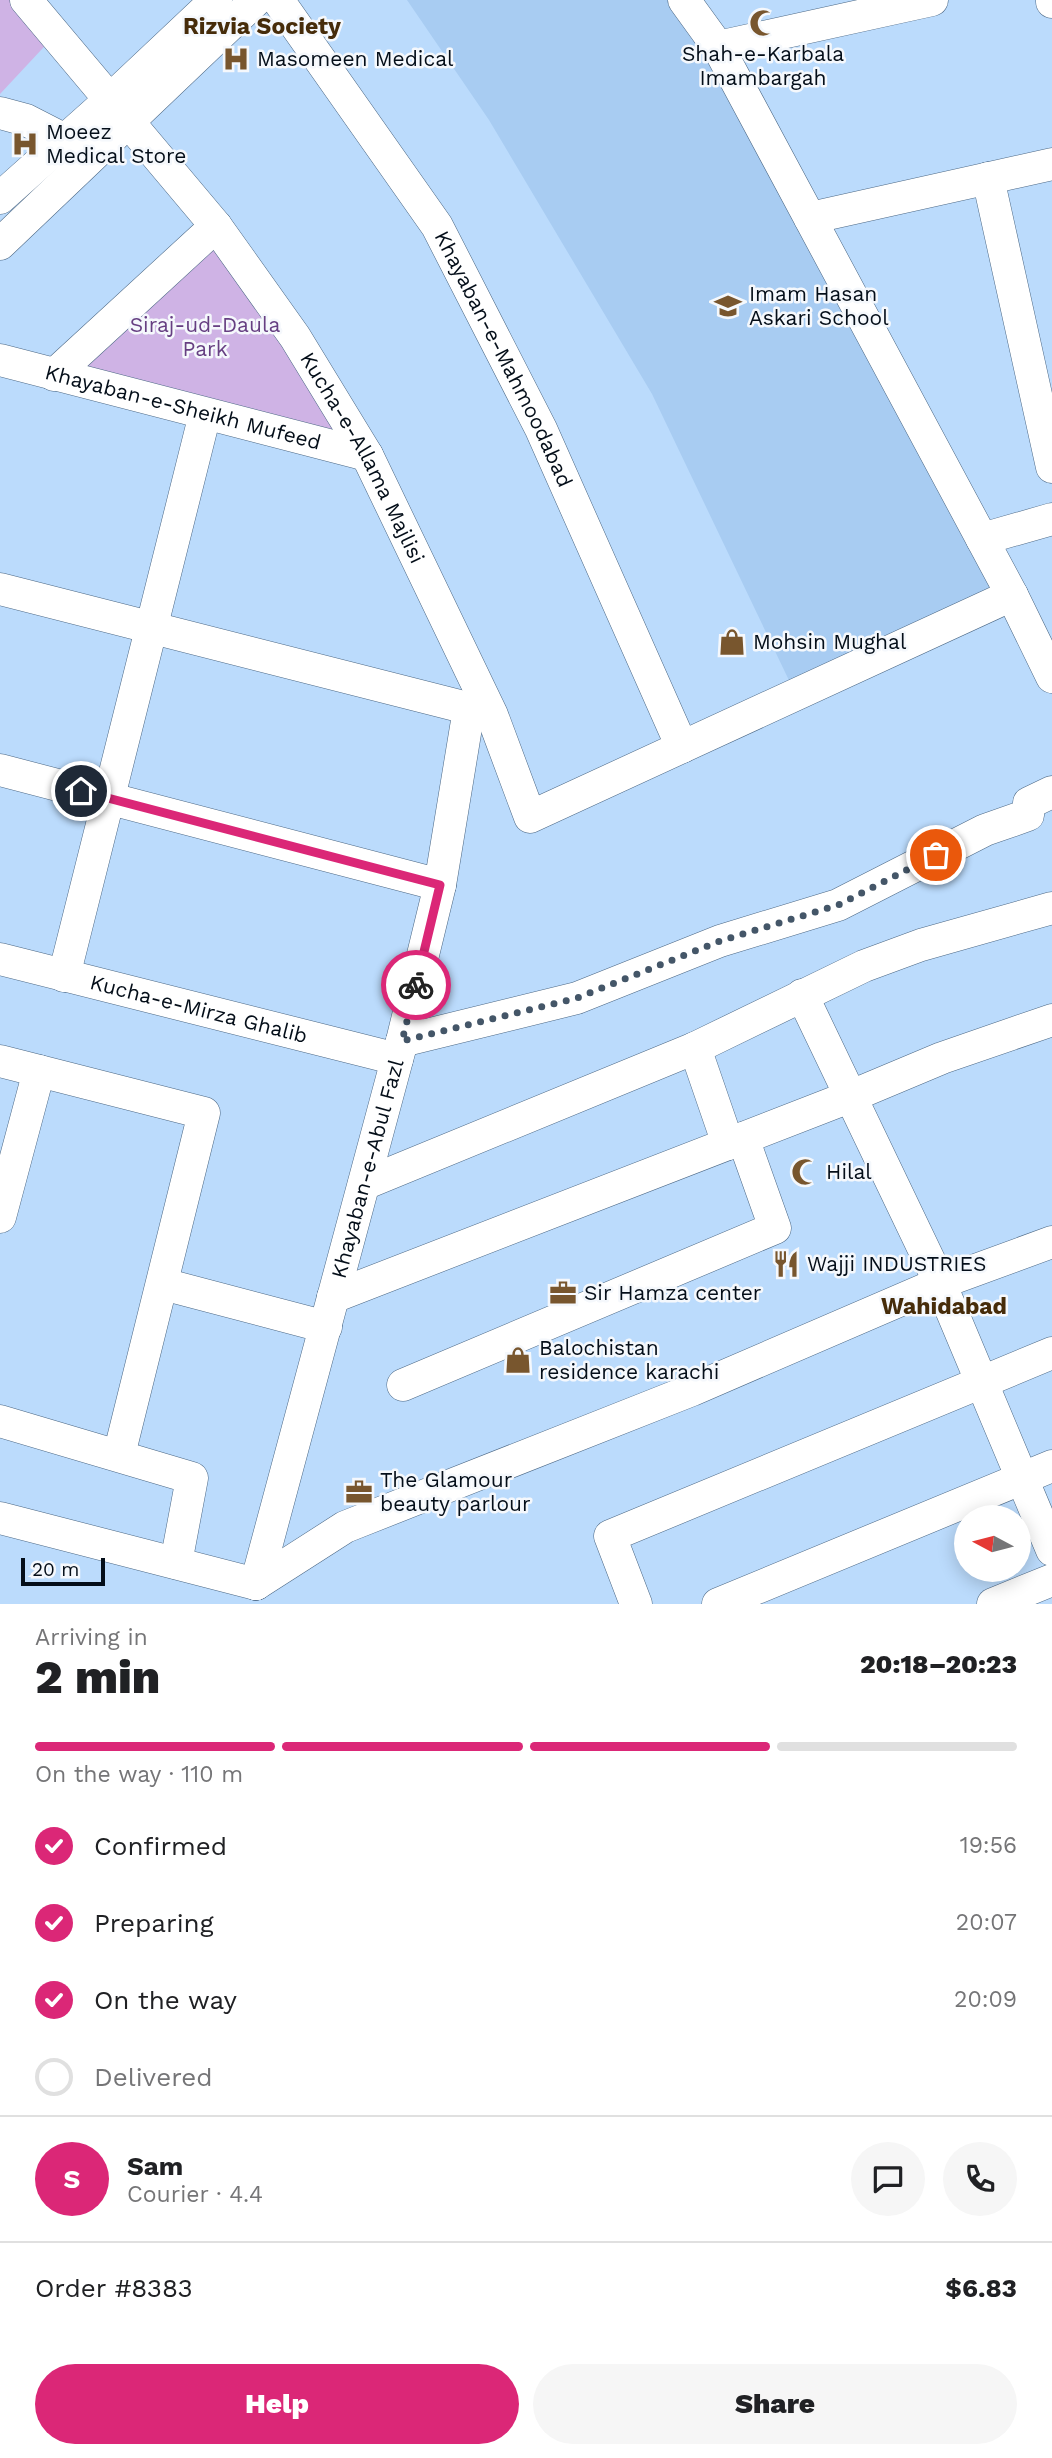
<!DOCTYPE html>
<html lang="en">
<head>
<meta charset="utf-8">
<style>
  :root { --surface:#fff; --page:#f6f6f6; --text:#202124; --muted:#757577; --line:#e0e0e0; --accent:#db2777 }
  body { margin:0; font-family:"Work Sans",sans-serif; background:var(--page); color:var(--text); height:100vh; display:flex; flex-direction:column; font-size:26px; white-space:nowrap }
  * { box-sizing:border-box; margin:0 }
  p { font-size:23px; color:var(--muted) }
  .icon { flex:none; width:38px; height:38px; fill:none; stroke:currentColor; stroke-width:2; stroke-linecap:round; stroke-linejoin:round }
  .map { position:relative; height:1604px; overflow:hidden }
  .drawer { display:flex; flex-direction:column; background:var(--surface); flex:1 }
  .drawer>* { flex:none }
  .needle { width:46px; rotate:277deg }
  .buttons { position:absolute; left:954px; top:1505px; display:grid; gap:14px }
  .buttons a { display:grid; place-items:center; width:77px; height:77px; border-radius:50%; background:var(--surface); box-shadow:0 4px 18px #0003; font-size:35px }
  .scale { position:absolute; left:21px; bottom:18px; width:84px; box-sizing:border-box; padding-left:7px; border:4px solid #040e19; border-top:0; font-size:19px; line-height:24px; white-space:nowrap; color:#040e19; -webkit-text-stroke:5px #f5f8fc; paint-order:stroke }
  .pin { position:absolute; display:grid; place-items:center; width:60px; height:60px; color:#fff; margin:-30px; border:4px solid #fff; border-radius:50%; box-shadow:0 2px 7px #0007 }
  .courier { position:absolute; display:grid; place-items:center; width:70px; height:70px; margin:-35px; border:5px solid #db2777; border-radius:50%; background:#fff; color:#222; box-shadow:0 2px 9px #0007 }
  .overview em { font-style:normal; font-weight:800 }
  .overview div { display:flex; flex-direction:column-reverse }
  .overview { display:flex; align-items:center; justify-content:space-between; height:119px; padding:0 35px }
  h1 { font-size:46px; font-weight:800; line-height:52px }
  .bar { display:grid; grid-template-columns:repeat(4,1fr); gap:10px 7px; align-content:center; height:84px; padding:0 35px }
  .bar i { height:9px; border-radius:5px; background:var(--line) }
  .bar .selected { background:var(--accent) }
  .bar p { grid-column:span 4 }
  .line { display:flex; align-items:center; gap:18px; padding:0 35px; border-top:2px solid var(--line) }
  .line div { flex:1 }
  .round { display:grid; place-items:center; flex:none; width:74px; height:74px; border-radius:37px; background:var(--page) }
  ol { padding:0 35px; list-style:none }
  li { display:flex; align-items:center; gap:21px; height:77px }
  li p { margin-inline-start:auto }
  li .icon { padding:7px; border-radius:50%; background:var(--accent); color:#fff; stroke-width:4 }
  li:last-child { color:var(--muted) }
  li i { width:38px; height:38px; border:4px solid var(--line); border-radius:50% }
  .primary-button { display:flex; gap:14px; margin-top:auto; padding:14px 35px }
  .primary-button a { flex:1; height:80px; border-radius:42px; background:var(--accent); color:#fff; font-size:28px; font-weight:800; line-height:80px; text-align:center }
  .primary-button a+a { background:var(--page); color:var(--text) }
  .map>svg:first-child { display:block }
</style>
</head>
<body>
<div class="map">
<svg width="1052" height="1604" viewBox="0 0 1052 1604">
  <rect width="100%" height="100%" fill="#bbdbfc"/>
  <!-- built -->
  <path fill="#a8ccf2" d="M407 0H684L1012 595 796 695 652 394 489 120Z"/>
  <!-- green -->
  <g fill="#cfb3e5">
    <path d="M0 0H26L56 34 0 94Z"/>
    <path d="M216 226 367 455 54 375Z"/>
  </g>
  <g fill="none" stroke-linecap="round" stroke-linejoin="round">
    <defs>
      <g id="minor">
        <path id="s1" d="M26 0 216 226 295 337 367 455 492 715 530 817 1012 595"/>
        <path id="s2" d="M278 0 437 226 541 429 682 747"/>
        <path d="M684 0 718 47 1012 595 1052 677"/>
        <path d="M1052 0V2"/>
        <path d="M718 47 932 0"/>
        <path d="M0 113 26 120 65 140"/>
        <path d="M988 178 1052 467"/>
        <path d="M0 198 111 99 216 0"/>
        <path d="M810 218 1052 164"/>
        <path d="M0 244 256 0"/>
        <path id="s3" d="M0 360 367 455"/>
        <path d="M54 375 216 226"/>
        <path d="M982 539 1052 519"/>
        <path d="M0 589 491 714"/>
        <path d="M0 770 440 885"/>
        <path id="s4" d="M0 959 397 1059"/>
        <path d="M64 976 205 414"/>
        <path d="M802 995 940 1283 1052 1550"/>
        <path d="M402 1041 577 998 720 941 838 905 985 830 1028 815 1029 803 1052 792"/>
        <path d="M695 1048 728 1144"/>
        <path d="M0 1061 204 1113 119 1455"/>
        <path d="M364 1184 695 1048 864 966 921 945 1052 908"/>
        <path d="M0 1217 39 1071"/>
        <path d="M163 1284 326 1327"/>
        <path d="M333 1297 849 1097 942 1058 1052 1020"/>
        <path d="M403 1385 775 1228 743 1138"/>
        <path d="M0 1421 192 1478 176 1563"/>
        <path d="M0 1518 256 1584"/>
        <path id="s5" d="M256 1584 402 1041 440 885 469 709"/>
        <path d="M256 1584 345 1527 692 1390 940 1283 1052 1242"/>
        <path d="M636 1604 610 1536 1052 1353"/>
        <path d="M718 1604 1052 1466"/>
        <path d="M993 1604 1052 1580"/>
      </g>
    </defs>
    <!-- minor casing -->
    <use href="#minor" stroke="#4b6784" stroke-width="33"/>
    <!-- minor -->
    <use href="#minor" stroke="#fff" stroke-width="32"/>
  </g>
  <g fill="none" stroke-linecap="round" stroke-linejoin="round">
    <!-- done -->
    <path stroke="#445668" stroke-width="7" stroke-dasharray="0 12.6" d="M416 985 402 1041 577 998 720 941 838 905 936 855"/>
    <!-- route -->
    <path stroke="#db2777" stroke-width="9" d="M81 791 440 885 416 985"/>
  </g>
  <!-- icons -->
  <defs>
    <symbol id="mosque-bare" viewBox="-9 -9 18 18"><path d="M3.5-4.9A6 6 0 1 0 3.5 4.9A5 5 0 1 1 3.5-4.9Z" fill="#78562e" stroke="#f5f8fc" stroke-width="2.5" paint-order="stroke"/></symbol>
    <symbol id="hospital-bare" viewBox="-9 -9 18 18"><path d="M-5-5h3v3.5h4V-5h3V5h-3V1.5h-4V5h-3Z" fill="#78562e" stroke="#f5f8fc" stroke-width="2.5" paint-order="stroke"/></symbol>
    <symbol id="school-bare" viewBox="-9 -9 18 18"><path d="M0-5L7-2L0 1L-7-2ZM-4 1L0 2.5L4 1V4Q0 6-4 4Z" fill="#78562e" stroke="#f5f8fc" stroke-width="2.5" paint-order="stroke"/></symbol>
    <symbol id="shop-bare" viewBox="-9 -9 18 18"><path d="M-5-2.5h2.3a2.7 3.5 0 0 1 5.4 0H5L5.5 6h-11ZM-1.5-2.5h3a1.5 2.3 0 0 0-3 0Z" fill="#78562e" stroke="#f5f8fc" stroke-width="2.5" paint-order="stroke"/></symbol>
    <symbol id="restaurant-bare" viewBox="-9 -9 18 18"><path d="M-5-6h1v4h1v-4h1v4h1v-4h1v5L-1.5 .5V6h-2V.5L-5-1ZM5-6V6H3V1.5H1.5Q1.5-4 5-6Z" fill="#78562e" stroke="#f5f8fc" stroke-width="2.5" paint-order="stroke"/></symbol>
    <symbol id="office-bare" viewBox="-9 -9 18 18"><path d="M-6-3h4V-5.5h4V-3h4V5H-6ZM-1-4.5V-3h2v-1.5ZM-6 0V1H6V0Z" fill="#78562e" stroke="#f5f8fc" stroke-width="2.5" paint-order="stroke"/></symbol>
  </defs>
  <g fill-rule="evenodd">
    <use href="#mosque-bare" x="744" y="4" width="38" height="38"/>
    <use href="#hospital-bare" x="217" y="40" width="38" height="38"/>
    <use href="#hospital-bare" x="6" y="125" width="38" height="38"/>
    <use href="#school-bare" x="709" y="287" width="38" height="38"/>
    <use href="#shop-bare" x="713" y="623" width="38" height="38"/>
    <use href="#mosque-bare" x="786" y="1153" width="38" height="38"/>
    <use href="#restaurant-bare" x="767" y="1245" width="38" height="38"/>
    <use href="#office-bare" x="544" y="1274" width="38" height="38"/>
    <use href="#shop-bare" x="499" y="1341" width="38" height="38"/>
    <use href="#office-bare" x="340" y="1473" width="38" height="38"/>
  </g>
  <g text-anchor="middle" stroke-width="5" stroke-linejoin="round" paint-order="stroke">
    <!-- poi labels -->
    <g font-size="21" fill="#040e19" stroke="#f5f8fc" text-anchor="start">
      <text x="763" y="61" text-anchor="middle">Shah-e-Karbala<tspan x="763" dy="24">Imambargah</tspan></text>
      <text x="257" y="66">Masomeen Medical</text>
      <text x="46" y="139">Moeez<tspan x="46" dy="24">Medical Store</tspan></text>
      <text x="749" y="301">Imam Hasan<tspan x="749" dy="24">Askari School</tspan></text>
      <text x="753" y="649">Mohsin Mughal</text>
      <text x="826" y="1179">Hilal</text>
      <text x="807" y="1271">Wajji INDUSTRIES</text>
      <text x="584" y="1300">Sir Hamza center</text>
      <text x="539" y="1355">Balochistan<tspan x="539" dy="24">residence karachi</tspan></text>
      <text x="380" y="1487">The Glamour<tspan x="380" dy="24">beauty parlour</tspan></text>
    </g>
    <!-- park labels -->
    <g font-size="21" fill="#663f82" stroke="#f5f8fc">
      <text x="205" y="332">Siraj-ud-Daula<tspan x="205" dy="24">Park</tspan></text>
    </g>
    <!-- street labels -->
    <g font-size="21" fill="#040e19" stroke="#f5f8fc">
      <text dy="7" stroke="none"><textPath href="#s2" startOffset="425">Khayaban-e-Mahmoodabad</textPath></text>
      <text dy="7" stroke="none"><textPath href="#s3" startOffset="189">Khayaban-e-Sheikh Mufeed</textPath></text>
      <text dy="7" stroke="none"><textPath href="#s1" startOffset="570">Kucha-e-Allama Majlisi</textPath></text>
      <text dy="7" stroke="none"><textPath href="#s4" startOffset="205">Kucha-e-Mirza Ghalib</textPath></text>
      <text dy="7" stroke="none"><textPath href="#s5" startOffset="430">Khayaban-e-Abul Fazl</textPath></text>
    </g>
    <!-- neighbourhood labels -->
    <g font-size="23" font-weight="bold" fill="#462c0a" stroke="#f5f8fc">
      <text x="262" y="34">Rizvia Society</text>
      <text x="944" y="1314">Wahidabad</text>
    </g>
  </g>
</svg>
<div class="buttons">
<a><svg class="needle" viewBox="-14 -14 28 28"><path d="M0-13l5 13h-10z" fill="#e53935"/><path d="M0 13l5-13h-10z" fill="#757577"/></svg></a>
</div>
<div class="scale">20 m</div>
<div class="pin" style="left:936px;top:855px;background:#ea580c"><svg class="icon" aria-label="bag" viewBox="0 0 24 24"><path d="M5 8h14l-1 12H6zM9 8a3 3 0 0 1 6 0"/></svg></div>
<div class="pin" style="left:81px;top:791px;background:#1f2937"><svg class="icon" aria-label="home" viewBox="0 0 24 24"><path d="M3 11l9-7 9 7M6 9v11h12V9"/></svg></div>
<div class="courier" style="left:416px;top:985px"><svg class="icon" aria-label="bike" viewBox="0 0 24 24"><circle cx="6" cy="16" r="4"/><circle cx="18" cy="16" r="4"/><path d="M6 16l4-8h5l3 8M10 8l3 8H6M13 5h3"/></svg></div>
</div>
<section class="drawer">
<div class="overview"><div><h1>2 min</h1><p>Arriving in</p></div><em>20:18–20:23</em></div>
<div class="bar"><i class="selected"></i><i class="selected"></i><i class="selected"></i><i></i><p>On the way · 110 m</p></div>
<ol>
<li><svg class="icon" aria-label="check" viewBox="0 0 24 24"><path d="M5 12l5 5 9-10"/></svg>Confirmed<p>19:56</p></li>
<li><svg class="icon" aria-label="check" viewBox="0 0 24 24"><path d="M5 12l5 5 9-10"/></svg>Preparing<p>20:07</p></li>
<li><svg class="icon" aria-label="check" viewBox="0 0 24 24"><path d="M5 12l5 5 9-10"/></svg>On the way<p>20:09</p></li>
<li><i></i>Delivered</li>
</ol>
<div class="line" style="height:126px"><b class="round" style="background:var(--accent);color:#fff">S</b><div><b>Sam</b><p>Courier · 4.4</p></div><a class="round"><svg class="icon" aria-label="chat" viewBox="0 0 24 24"><path d="M4 5h16v11H9l-5 4z"/></svg></a><a class="round"><svg class="icon" aria-label="phone" viewBox="0 0 24 24"><path d="M5 4h4l2 5-3 2q2 4 5 5l2-3 5 2v4C11 20 4 13 5 4z"/></svg></a></div>
<div class="line" style="height:91px"><div>Order #8383</div><b>$6.83</b></div>
<div class="primary-button"><a>Help</a><a>Share</a></div>
</section>
</body>
</html>
